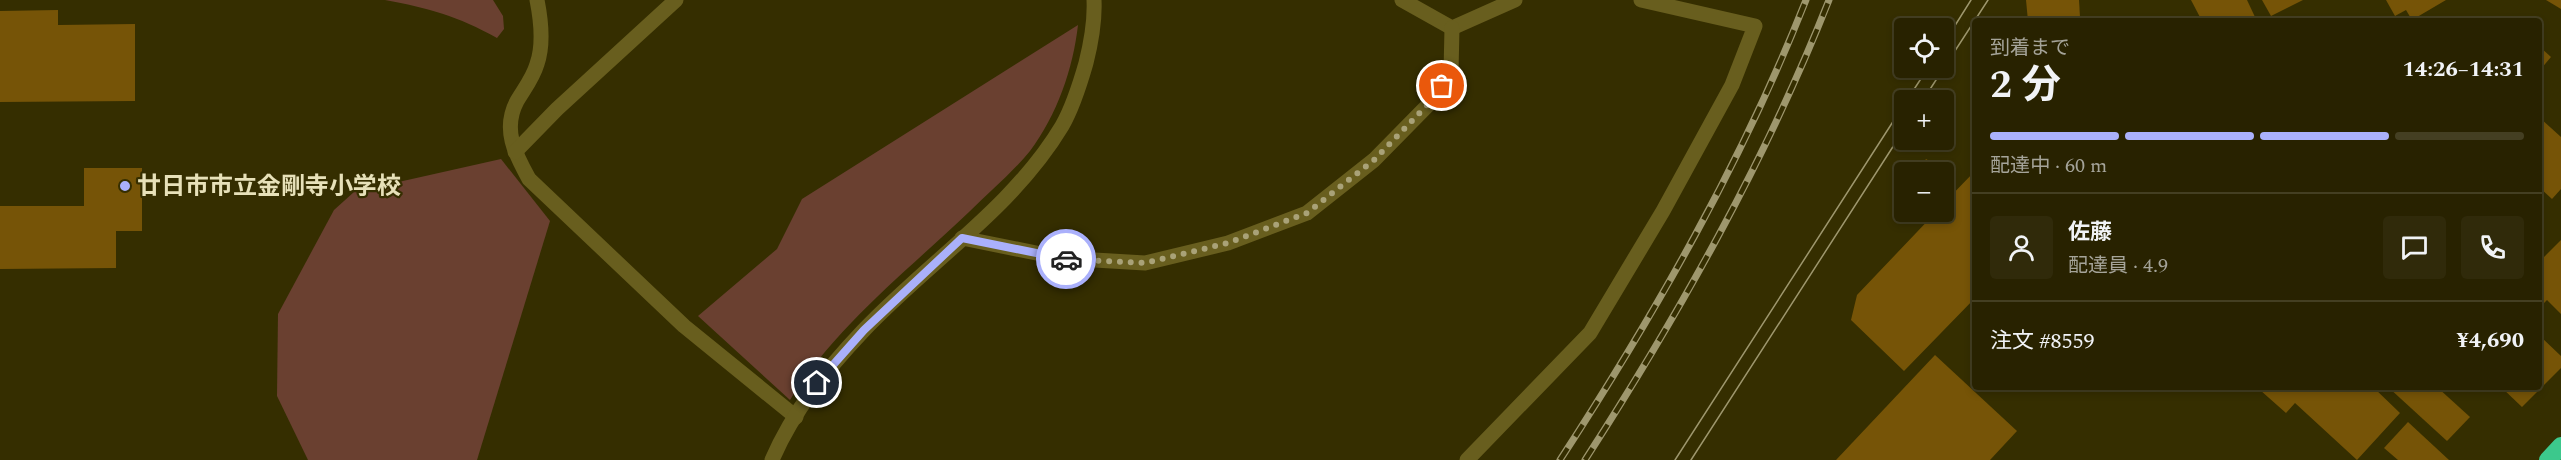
<!DOCTYPE html>
<html lang="ja">
<head>
<meta charset="utf-8">
<style>
  :root { --surface:#282200; --page:#302a0a; --text:#f1f3f6; --muted:#a5a499; --line:#443f22; --accent:#aab0fb }
  body { margin:0; font-family:Spectral,"Noto Sans JP",serif; background:var(--page); color:var(--text); height:100vh; display:flex; flex-direction:column; font-size:22px; white-space:nowrap }
  * { box-sizing:border-box; margin:0 }
  p { font-size:20px; color:var(--muted) }
  .icon { flex:none; width:33px; height:33px; fill:none; stroke:currentColor; stroke-width:2; stroke-linecap:round; stroke-linejoin:round }
  .map { position:relative; flex:1; overflow:hidden }
  .drawer { position:absolute; left:1972px; top:18px; width:570px; height:372px; display:flex; flex-direction:column; background:var(--surface); border-radius:6px; box-shadow:0 3px 9px #0003,0 0 0 2px var(--line) }
  .drawer>* { flex:none }
  .fabs { position:absolute; left:1894px; top:18px; display:grid; gap:12px }
  .fabs a { display:grid; place-items:center; width:60px; height:60px; border-radius:6px; background:var(--surface); box-shadow:0 3px 9px #0003,0 0 0 2px var(--line); font-size:30px }
  .pin { position:absolute; display:grid; place-items:center; width:51px; height:51px; color:#fff; margin:-26px; border:3px solid #fff; border-radius:50%; box-shadow:0 2px 6px #0007 }
  .courier { position:absolute; display:grid; place-items:center; width:60px; height:60px; margin:-30px; border:4px solid #aab0fb; border-radius:50%; background:#fff; color:#222; box-shadow:0 2px 8px #0007 }
  .summary em { font-style:normal; font-weight:700 }
  .summary div { display:flex; flex-direction:column-reverse }
  .summary { display:flex; align-items:center; justify-content:space-between; height:102px; padding:0 18px }
  h1 { font-size:39px; font-weight:700; line-height:45px }
  .bar { display:grid; grid-template-columns:repeat(4,1fr); gap:9px 6px; align-content:center; height:72px; padding:0 18px }
  .bar i { height:8px; border-radius:4px; background:var(--line) }
  .bar .active { background:var(--accent) }
  .bar p { grid-column:span 4 }
  .line { display:flex; align-items:center; gap:15px; padding:0 18px; border-top:2px solid var(--line) }
  .line div { flex:1 }
  .round { display:grid; place-items:center; flex:none; width:63px; height:63px; border-radius:6px; background:var(--page) }
  .map>svg:first-child { display:block }
</style>
</head>
<body>
<div class="map">
<svg width="2561" height="460" viewBox="0 0 2561 460">
  <rect width="100%" height="100%" fill="#352e00"/>
  <!-- green -->
  <g fill="#6a4030">
    <path d="M385 0H493L503 16 504 29 497 38C458 16 428 8 385 0Z"/>
    <path d="M1078 25C1073 69 1057 115 1030 151 1012 173 989 192 969 212 907 271 835 327 790 400L698 316 777 249 802 199Z"/>
    <path d="M501 159 550 221 477 460H308L277 396 278 314 334 210 354 192Z"/>
  </g>
  <!-- building -->
  <g fill="#765407">
    <path d="M2026 0H2079L2080 17 2028 21Z"/>
    <path d="M2191 0H2247L2255 17 2248 21H2202Z"/>
    <path d="M2262 0H2303L2271 16Z"/>
    <path d="M2386 0H2446L2412 20 2406 10 2395 16Z"/>
    <path d="M2546 0H2561V9Z"/>
    <path d="M58 10V25L135 24V101L0 102V11Z"/>
    <path d="M2540 47 2551 57 2540 70Z"/>
    <path d="M2540 118 2561 137V189L2552 199 2540 188Z"/>
    <path d="M1926 159 1936 165 1932 172H1918Z"/>
    <path d="M84 168H142V231H116V268L0 269V206H84Z"/>
    <path d="M1976 170V297L1904 371 1851 320 1857 295 1936 212H1944V203Z"/>
    <path d="M2561 240V314L2547 300 2540 307V268L2543 264 2541 260Z"/>
    <path d="M2541 337 2561 356V368L2522 407 2501 387H2540V339Z"/>
    <path d="M1935 355 2017 431 1990 460H1836Z"/>
    <path d="M2263 387H2373L2400 413 2357 460 2295 403 2286 413 2260 390Z"/>
    <path d="M2388 387H2437L2470 417 2447 441Z"/>
    <path d="M2408 422 2449 460H2398L2384 448Z"/>
  </g>
  <g fill="none" stroke-linecap="round" stroke-linejoin="round">
    <!-- street -->
    <g stroke="#685e1e" stroke-width="15">
      <path d="M537 0C541 20 544 44 537 64 533 78 524 89 517 101 502 129 515 154 529 179L684 326 796 417"/>
      <path d="M1402 0 1452 28 1515 0"/>
      <path d="M515 152 557 109 676 0"/>
      <path d="M962 238 1061 258 1145 263 1228 243 1307 213 1374 160 1433 100 1451 72 1452 28"/>
      <path d="M772 460C793 411 827 369 863 331 928 262 1013 208 1062 126 1073 107 1080 84 1086 63 1091 43 1095 20 1094 0"/>
      <path d="M1467 460 1590 333 1663 211 1732 85 1755 26 1641 0"/>
    </g>
    <!-- highway -->
    <path stroke="#3cc88c" stroke-width="18" d="M2548 460 2561 446"/>
    <!-- tram -->
    <g stroke="#9e976d" stroke-width="1.5">
      <path d="M1944 43 1971 0"/>
      <path d="M1907 100 1928 68"/>
      <path d="M1923 100 1988 0"/>
      <path d="M1675 460 1905 103"/>
      <path d="M1691 460 1905 128"/>
    </g>
    <defs>
      <g id="rail">
        <path d="M1560 460C1655 314 1742 162 1806 0"/>
        <path d="M1585 460C1679 314 1765 162 1829 0"/>
      </g>
    </defs>
    <!-- rail casing -->
    <use href="#rail" stroke="#9e976d" stroke-width="7"/>
    <!-- rail -->
    <use href="#rail" stroke="#352e00" stroke-width="4.5" stroke-dasharray="14" stroke-linecap="butt"/>
  </g>
  <g fill="none" stroke-linecap="round" stroke-linejoin="round">
    <!-- done -->
    <path stroke="#a9a278" stroke-width="6" stroke-dasharray="0 10.8" d="M1066 259 1145 263 1228 243 1307 213 1374 160 1432 100 1442 86"/>
    <!-- route -->
    <path stroke="#aab0fb" stroke-width="8" d="M817 383 864 330 962 238 1066 259"/>
  </g>
  <!-- markers -->
  <circle fill="#aab0fb" stroke="#352e00" stroke-width="2" cx="125" cy="186" r="6"/>
  <g text-anchor="middle" stroke-width="4.5" stroke-linejoin="round" paint-order="stroke">
    <!-- poi labels -->
    <g font-size="24" font-weight="bold" fill="#e7e1b9" stroke="#352e00" text-anchor="start">
      <text x="137" y="194">廿日市市立金剛寺小学校</text>
    </g>
  </g>
</svg>
<div class="fabs">
<a><svg class="icon" aria-label="locate" viewBox="0 0 24 24"><circle cx="12" cy="12" r="6"/><path d="M12 2v4M12 18v4M2 12h4M18 12h4"/></svg></a>
<a>+</a>
<a>−</a>
</div>
<div class="pin" style="left:1442px;top:86px;background:#ea580c"><svg class="icon" aria-label="bag" viewBox="0 0 24 24"><path d="M5 8h14l-1 12H6zM9 8a3 3 0 0 1 6 0"/></svg></div>
<div class="pin" style="left:817px;top:383px;background:#1f2937"><svg class="icon" aria-label="home" viewBox="0 0 24 24"><path d="M3 11l9-7 9 7M6 9v11h12V9"/></svg></div>
<div class="courier" style="left:1066px;top:259px"><svg class="icon" aria-label="car" viewBox="0 0 24 24"><path d="M5 17H2v-5l4-1 3-4h7l3 4 3 1v5h-3M9 17h6M6 11h13"/><circle cx="7" cy="17" r="2"/><circle cx="17" cy="17" r="2"/></svg></div>
<section class="drawer">
<div class="summary"><div><h1>2 分</h1><p>到着まで</p></div><em>14:26–14:31</em></div>
<div class="bar"><i class="active"></i><i class="active"></i><i class="active"></i><i></i><p>配達中 · 60 m</p></div>
<div class="line" style="height:108px"><a class="round"><svg class="icon" aria-label="person" viewBox="0 0 24 24"><circle cx="12" cy="8" r="4"/><path d="M4 21q1-7 8-7t8 7"/></svg></a><div><b>佐藤</b><p>配達員 · 4.9</p></div><a class="round"><svg class="icon" aria-label="chat" viewBox="0 0 24 24"><path d="M4 5h16v11H9l-5 4z"/></svg></a><a class="round"><svg class="icon" aria-label="phone" viewBox="0 0 24 24"><path d="M5 4h4l2 5-3 2q2 4 5 5l2-3 5 2v4C11 20 4 13 5 4z"/></svg></a></div>
<div class="line" style="height:78px"><div>注文 #8559</div><b>¥4,690</b></div>
</section>
</div>
</body>
</html>
